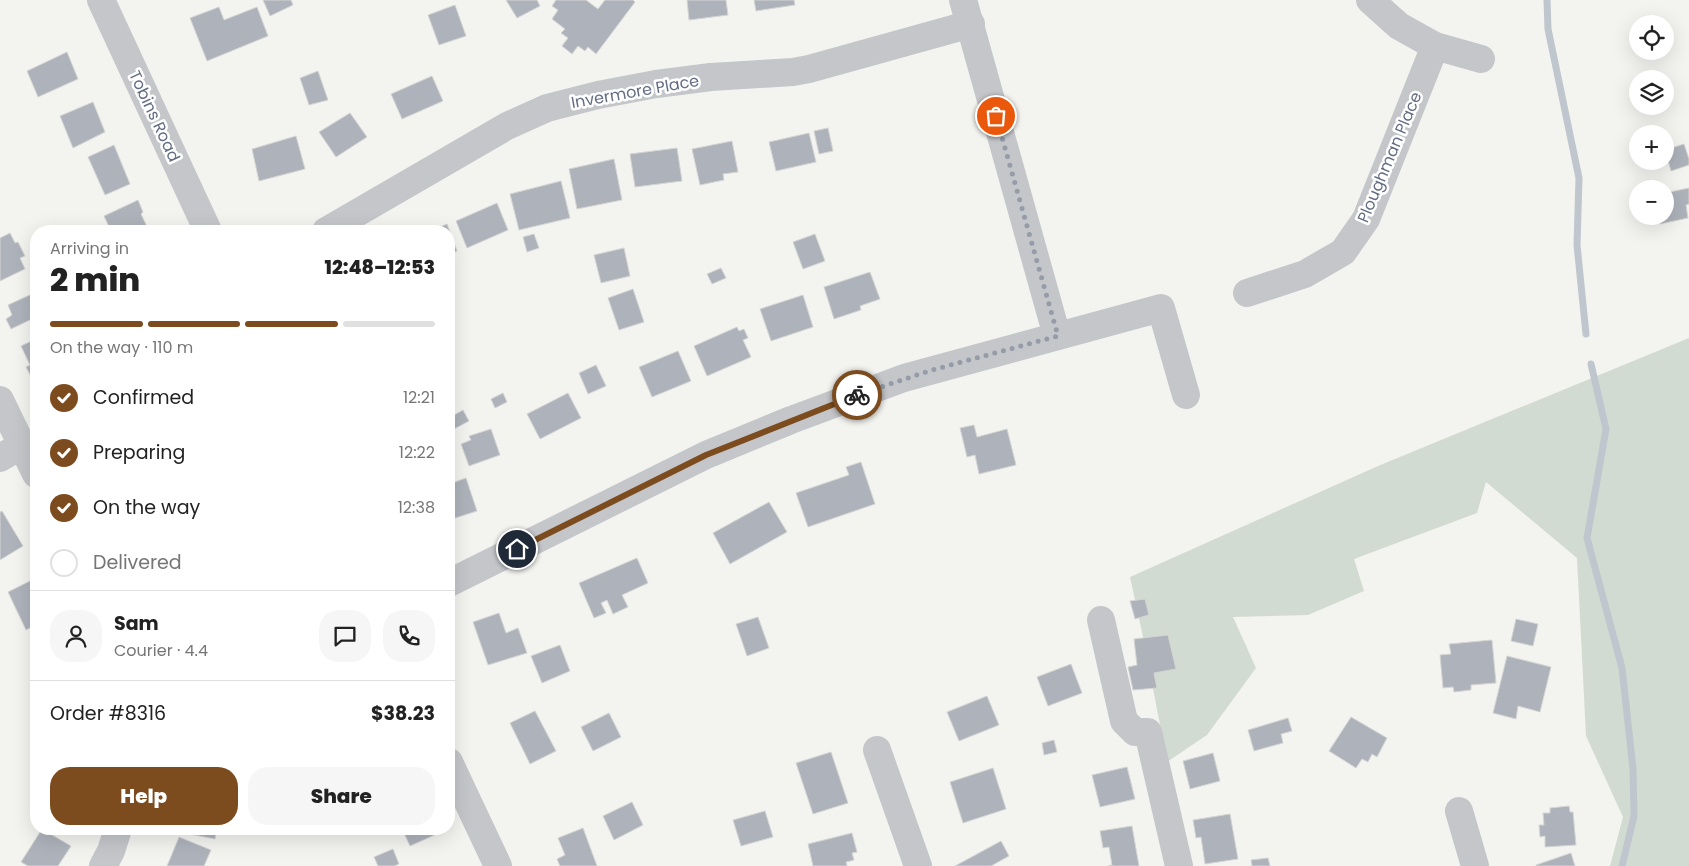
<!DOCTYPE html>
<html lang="en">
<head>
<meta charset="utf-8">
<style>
  :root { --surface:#fff; --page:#f6f6f6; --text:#222; --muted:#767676; --line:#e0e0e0; --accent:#7c4b1e }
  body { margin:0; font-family:Poppins,sans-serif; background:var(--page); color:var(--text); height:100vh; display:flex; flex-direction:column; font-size:19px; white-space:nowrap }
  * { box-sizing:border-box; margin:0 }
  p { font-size:16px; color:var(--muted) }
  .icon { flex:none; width:28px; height:28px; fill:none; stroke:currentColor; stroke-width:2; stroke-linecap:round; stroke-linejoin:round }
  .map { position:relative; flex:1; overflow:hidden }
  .details { position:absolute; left:30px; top:225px; width:425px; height:610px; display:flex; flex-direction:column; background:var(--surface); border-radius:20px; box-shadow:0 5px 20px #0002 }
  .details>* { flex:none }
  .fabs { position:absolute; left:1629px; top:15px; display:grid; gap:10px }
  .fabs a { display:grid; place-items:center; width:45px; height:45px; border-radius:50%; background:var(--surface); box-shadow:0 5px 20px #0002; font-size:25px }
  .pin { position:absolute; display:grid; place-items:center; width:42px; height:42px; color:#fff; margin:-21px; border:2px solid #fff; border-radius:50%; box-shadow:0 1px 5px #0007 }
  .courier { position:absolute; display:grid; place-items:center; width:50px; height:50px; margin:-25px; border:4px solid #7c4b1e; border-radius:50%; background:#fff; color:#222; box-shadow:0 1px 6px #0007 }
  .overview em { font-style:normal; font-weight:800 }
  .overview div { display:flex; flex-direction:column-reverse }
  .overview { display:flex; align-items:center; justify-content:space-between; height:85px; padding:0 20px }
  h1 { font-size:32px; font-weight:800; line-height:38px }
  .bar { display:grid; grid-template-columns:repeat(4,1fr); gap:8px 5px; align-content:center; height:60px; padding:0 20px }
  .bar i { height:6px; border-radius:4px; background:var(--line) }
  .bar .current { background:var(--accent) }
  .bar p { grid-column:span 4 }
  .line { display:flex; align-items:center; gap:12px; padding:0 20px; border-top:1px solid var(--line) }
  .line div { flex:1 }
  .round { display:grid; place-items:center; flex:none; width:52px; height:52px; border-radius:20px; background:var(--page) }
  ol { padding:0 20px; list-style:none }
  li { display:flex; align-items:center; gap:15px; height:55px }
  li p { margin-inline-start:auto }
  li .icon { padding:5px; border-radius:50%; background:var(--accent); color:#fff; stroke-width:4 }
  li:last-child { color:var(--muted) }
  li i { width:28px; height:28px; border:2px solid var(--line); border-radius:50% }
  .primary-button { display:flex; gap:10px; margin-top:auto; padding:10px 20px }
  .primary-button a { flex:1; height:58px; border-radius:20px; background:var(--accent); color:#fff; font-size:20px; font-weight:800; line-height:58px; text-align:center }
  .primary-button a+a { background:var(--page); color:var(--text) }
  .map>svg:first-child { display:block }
</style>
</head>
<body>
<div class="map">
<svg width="1689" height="866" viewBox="0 0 1689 866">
  <rect width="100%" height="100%" fill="#f3f4f0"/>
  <!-- green -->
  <path fill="#d2dbd1" d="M1689 338V866H1610L1623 817 1586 736 1577 558 1486 482 1477 513 1354 559 1364 591 1308 615 1233 617 1256 668 1207 735 1167 762 1144 641 1130 577 1378 466Z"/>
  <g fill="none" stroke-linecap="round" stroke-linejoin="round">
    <!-- stream -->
    <g stroke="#bfc6ce" stroke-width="7">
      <path d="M1547 0 1548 29 1579 178 1577 245 1586 334"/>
      <path d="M1591 364 1606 429 1587 538 1622 668 1633 769 1634 816 1622 866"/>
    </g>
  </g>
  <!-- building -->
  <g fill="#aeb2ba" stroke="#d5d5d3">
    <path d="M263 0H291L293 5 270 16Z"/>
    <path d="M506 0H537L540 6 517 18Z"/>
    <path d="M556 0H586L598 9 605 0H633L635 2 596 54 588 47 585 51 578 46 572 54 562 46 568 38 561 33 565 29 552 19 558 10 552 6Z"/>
    <path d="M687 0H726L728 15 689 20Z"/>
    <path d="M754 0H794L795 5 756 11Z"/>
    <path d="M455 5 466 36 439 45 428 15Z"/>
    <path d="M219 7 224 20 257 7 268 36 207 61 190 18Z"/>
    <path d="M67 52 78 79 38 97 27 71Z"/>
    <path d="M318 71 328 100 309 105 300 78Z"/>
    <path d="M432 76 443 101 402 119 391 94Z"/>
    <path d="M93 102 105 132 73 148 60 116Z"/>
    <path d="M350 113 367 137 336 157 319 132Z"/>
    <path d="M828 128 833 151 819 154 814 131Z"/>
    <path d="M809 133 816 162 776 171 769 142Z"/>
    <path d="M296 136 305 169 259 181 252 149Z"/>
    <path d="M732 141 738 172 723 174 724 180 700 185 692 149Z"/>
    <path d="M1684 144 1689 159V165L1671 171 1665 150Z"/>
    <path d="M114 145 130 184 105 195 88 157Z"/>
    <path d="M677 148 682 181 635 187 630 154Z"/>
    <path d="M614 159 622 200 577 209 569 169Z"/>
    <path d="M561 181 570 218 519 230 510 194Z"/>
    <path d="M1689 188V204L1686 205 1688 218 1660 224 1659 216H1665V193Z"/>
    <path d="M138 200 143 212 141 214 149 231H111L104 216Z"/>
    <path d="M497 203 508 230 467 248 456 221Z"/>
    <path d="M447 224 457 251 449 255V231H431Z"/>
    <path d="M10 233 15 243 18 242 25 256 20 258 25 269 0 281V238Z"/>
    <path d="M534 234 539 248 527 252 523 237Z"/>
    <path d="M815 234 825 261 803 269 793 242Z"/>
    <path d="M624 248 630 276 601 283 594 255Z"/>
    <path d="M721 268 726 278 712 284 707 274Z"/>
    <path d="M870 272 880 299 860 306 861 310 834 319 824 287Z"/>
    <path d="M633 289 644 322 619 330 608 298Z"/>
    <path d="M34 293 36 297V305L34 306 36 311V317L11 329 6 319 12 315 8 305Z"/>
    <path d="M803 295 813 327 771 341 760 309Z"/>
    <path d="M737 327 739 331 744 329 748 338 743 340 751 357 707 376 694 346Z"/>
    <path d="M36 339V383L35 384 26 367 30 365 21 346Z"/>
    <path d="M678 351 691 381 652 397 639 367Z"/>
    <path d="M596 365 606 386 588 394 579 373Z"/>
    <path d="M503 393 507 402 495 408 491 399Z"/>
    <path d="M568 393 581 418 540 439 527 414Z"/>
    <path d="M463 410 469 421 454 429 449 418Z"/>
    <path d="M974 425 977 437 1007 429 1016 465 979 474 975 455 967 457 960 428Z"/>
    <path d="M491 429 500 455 469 466 461 444 471 440 469 436Z"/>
    <path d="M861 462 875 504 808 527 796 493 849 475 846 467Z"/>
    <path d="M466 478 477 511 449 520V484Z"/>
    <path d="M769 502 787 532 730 564 713 533Z"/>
    <path d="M2 511 23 546 0 560V512Z"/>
    <path d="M637 558 648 583 622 595 628 607 613 614 607 600 601 603 606 613 594 618 579 583Z"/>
    <path d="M36 578V625L26 630 8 592Z"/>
    <path d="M1145 599 1149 615 1135 619 1130 601Z"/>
    <path d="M499 613 506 633 518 628 527 653 488 665 473 622Z"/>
    <path d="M758 617 769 648 747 656 736 624Z"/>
    <path d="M1516 619 1538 624 1533 646 1511 641Z"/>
    <path d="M1168 635 1176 669 1154 673 1157 688 1133 690 1128 667 1137 665 1134 639Z"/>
    <path d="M1492 640 1496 683 1471 685V690L1454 692 1453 687 1443 688 1440 655 1451 654 1449 644Z"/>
    <path d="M560 645 570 671 542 683 531 656Z"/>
    <path d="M1507 656 1551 667 1540 712 1518 706 1516 719 1493 713Z"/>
    <path d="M1071 664 1082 693 1048 706 1037 677Z"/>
    <path d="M987 696 999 725 959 741 947 712Z"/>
    <path d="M535 711 556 751 530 764 510 723Z"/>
    <path d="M609 713 621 737 593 751 581 727Z"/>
    <path d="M1351 717 1387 738 1377 757 1372 754 1368 762 1362 759 1356 768 1329 751Z"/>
    <path d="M1288 718 1292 731 1281 734 1283 743 1254 751 1248 730Z"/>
    <path d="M1054 740 1057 752 1044 755 1042 743Z"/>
    <path d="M831 752 848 803 813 814 796 763Z"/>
    <path d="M1213 753 1220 781 1190 789 1183 761Z"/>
    <path d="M1127 767 1135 799 1100 807 1092 775Z"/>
    <path d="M993 768 1006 809 963 823 950 782Z"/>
    <path d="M632 802 643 825 614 840 603 816Z"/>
    <path d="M1569 806 1570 812H1573L1576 845 1545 847V836L1540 837 1539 825H1544L1543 813H1550V808Z"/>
    <path d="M765 811 773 837 741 846 733 820Z"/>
    <path d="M1230 814 1238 859 1205 864 1201 837 1196 838 1193 820Z"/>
    <path d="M1132 826 1139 866H1108L1112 865 1109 847 1103 848 1100 831Z"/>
    <path d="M583 828 597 866H560L557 859 565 855 558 838Z"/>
    <path d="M42 829 71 846 58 866H28L21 862Z"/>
    <path d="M180 829H217L215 839 179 832Z"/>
    <path d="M402 829H437L439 833 410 846Z"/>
    <path d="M852 833 857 852 852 853 854 860 846 862 847 866H813L808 844Z"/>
    <path d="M179 837 211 850 204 866H167Z"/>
    <path d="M1001 841 1009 856 991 866H955Z"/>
    <path d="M393 849 399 864 394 866H378L374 857Z"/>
    <path d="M1571 853 1575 866H1536V865Z"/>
    <path d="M1268 858 1270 866H1252L1251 860Z"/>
  </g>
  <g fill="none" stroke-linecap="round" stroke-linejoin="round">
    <!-- minor -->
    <g stroke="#c4c6ca" stroke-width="28">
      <path d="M101 0 208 231"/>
      <path d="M963 0 1057 336"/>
      <path d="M1370 0 1399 26 1435 46 1481 59"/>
      <path d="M326 231 507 126 547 108 598 95 656 84 711 77 793 72 809 69 971 24"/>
      <path d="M1247 293 1305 274 1343 252 1366 219 1435 46"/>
      <path d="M0 400 36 474"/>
      <path d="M0 458 22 445"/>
      <path d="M449 583 706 455 791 420 904 378 1161 308 1186 395"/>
      <path d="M1101 620 1124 721 1135 732H1148L1179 866"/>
      <path d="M877 750 918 866"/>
      <path d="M449 762 498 866"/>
      <path d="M1459 811 1475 866"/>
      <path d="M103 866 111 851 118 829"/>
    </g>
  </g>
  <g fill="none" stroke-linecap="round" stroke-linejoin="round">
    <!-- done -->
    <path stroke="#959ca8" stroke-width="5" stroke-dasharray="0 9" d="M857 395 932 370 1058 336 996 116"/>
    <!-- route -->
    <path stroke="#7c4b1e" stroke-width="6" d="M517 549 706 455 857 395"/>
  </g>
  <g text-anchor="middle" stroke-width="5" stroke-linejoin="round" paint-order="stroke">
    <!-- street labels -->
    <g font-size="16" fill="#626c82" stroke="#fff">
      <text transform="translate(635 91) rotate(-10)" y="6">Invermore Place</text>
      <text transform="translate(155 116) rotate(65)" y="6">Tobins Road</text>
      <text transform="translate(1389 157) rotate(-67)" y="6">Ploughman Place</text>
    </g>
  </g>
</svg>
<div class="fabs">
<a><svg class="icon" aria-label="locate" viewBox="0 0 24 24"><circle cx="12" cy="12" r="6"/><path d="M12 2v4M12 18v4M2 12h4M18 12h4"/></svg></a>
<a><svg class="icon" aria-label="layers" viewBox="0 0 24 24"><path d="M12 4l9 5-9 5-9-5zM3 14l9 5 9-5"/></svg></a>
<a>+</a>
<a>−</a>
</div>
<div class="pin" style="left:996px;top:116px;background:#ea580c"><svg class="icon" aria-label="bag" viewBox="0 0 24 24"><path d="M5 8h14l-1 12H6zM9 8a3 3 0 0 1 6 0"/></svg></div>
<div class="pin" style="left:517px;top:549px;background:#1f2937"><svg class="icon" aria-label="home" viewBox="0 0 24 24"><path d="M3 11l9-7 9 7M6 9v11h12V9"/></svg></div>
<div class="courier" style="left:857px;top:395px"><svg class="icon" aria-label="bike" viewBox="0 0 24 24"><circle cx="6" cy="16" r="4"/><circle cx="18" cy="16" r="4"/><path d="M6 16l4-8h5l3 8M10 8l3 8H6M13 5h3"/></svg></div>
<section class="details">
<div class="overview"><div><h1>2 min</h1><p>Arriving in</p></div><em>12:48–12:53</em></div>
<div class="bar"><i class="current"></i><i class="current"></i><i class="current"></i><i></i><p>On the way · 110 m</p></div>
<ol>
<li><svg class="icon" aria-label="check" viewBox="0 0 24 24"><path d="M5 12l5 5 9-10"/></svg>Confirmed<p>12:21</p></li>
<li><svg class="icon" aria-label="check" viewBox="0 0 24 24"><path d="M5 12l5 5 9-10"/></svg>Preparing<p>12:22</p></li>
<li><svg class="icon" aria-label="check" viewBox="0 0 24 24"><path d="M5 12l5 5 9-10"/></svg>On the way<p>12:38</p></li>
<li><i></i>Delivered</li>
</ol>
<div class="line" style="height:90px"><a class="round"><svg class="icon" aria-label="person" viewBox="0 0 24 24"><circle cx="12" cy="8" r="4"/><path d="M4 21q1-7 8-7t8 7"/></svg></a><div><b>Sam</b><p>Courier · 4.4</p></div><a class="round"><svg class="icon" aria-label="chat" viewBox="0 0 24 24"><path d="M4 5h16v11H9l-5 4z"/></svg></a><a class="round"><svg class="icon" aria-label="phone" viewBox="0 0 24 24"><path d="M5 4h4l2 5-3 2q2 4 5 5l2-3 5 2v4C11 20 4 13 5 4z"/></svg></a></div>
<div class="line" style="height:65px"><div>Order #8316</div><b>$38.23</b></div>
<div class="primary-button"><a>Help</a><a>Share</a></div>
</section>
</div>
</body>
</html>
